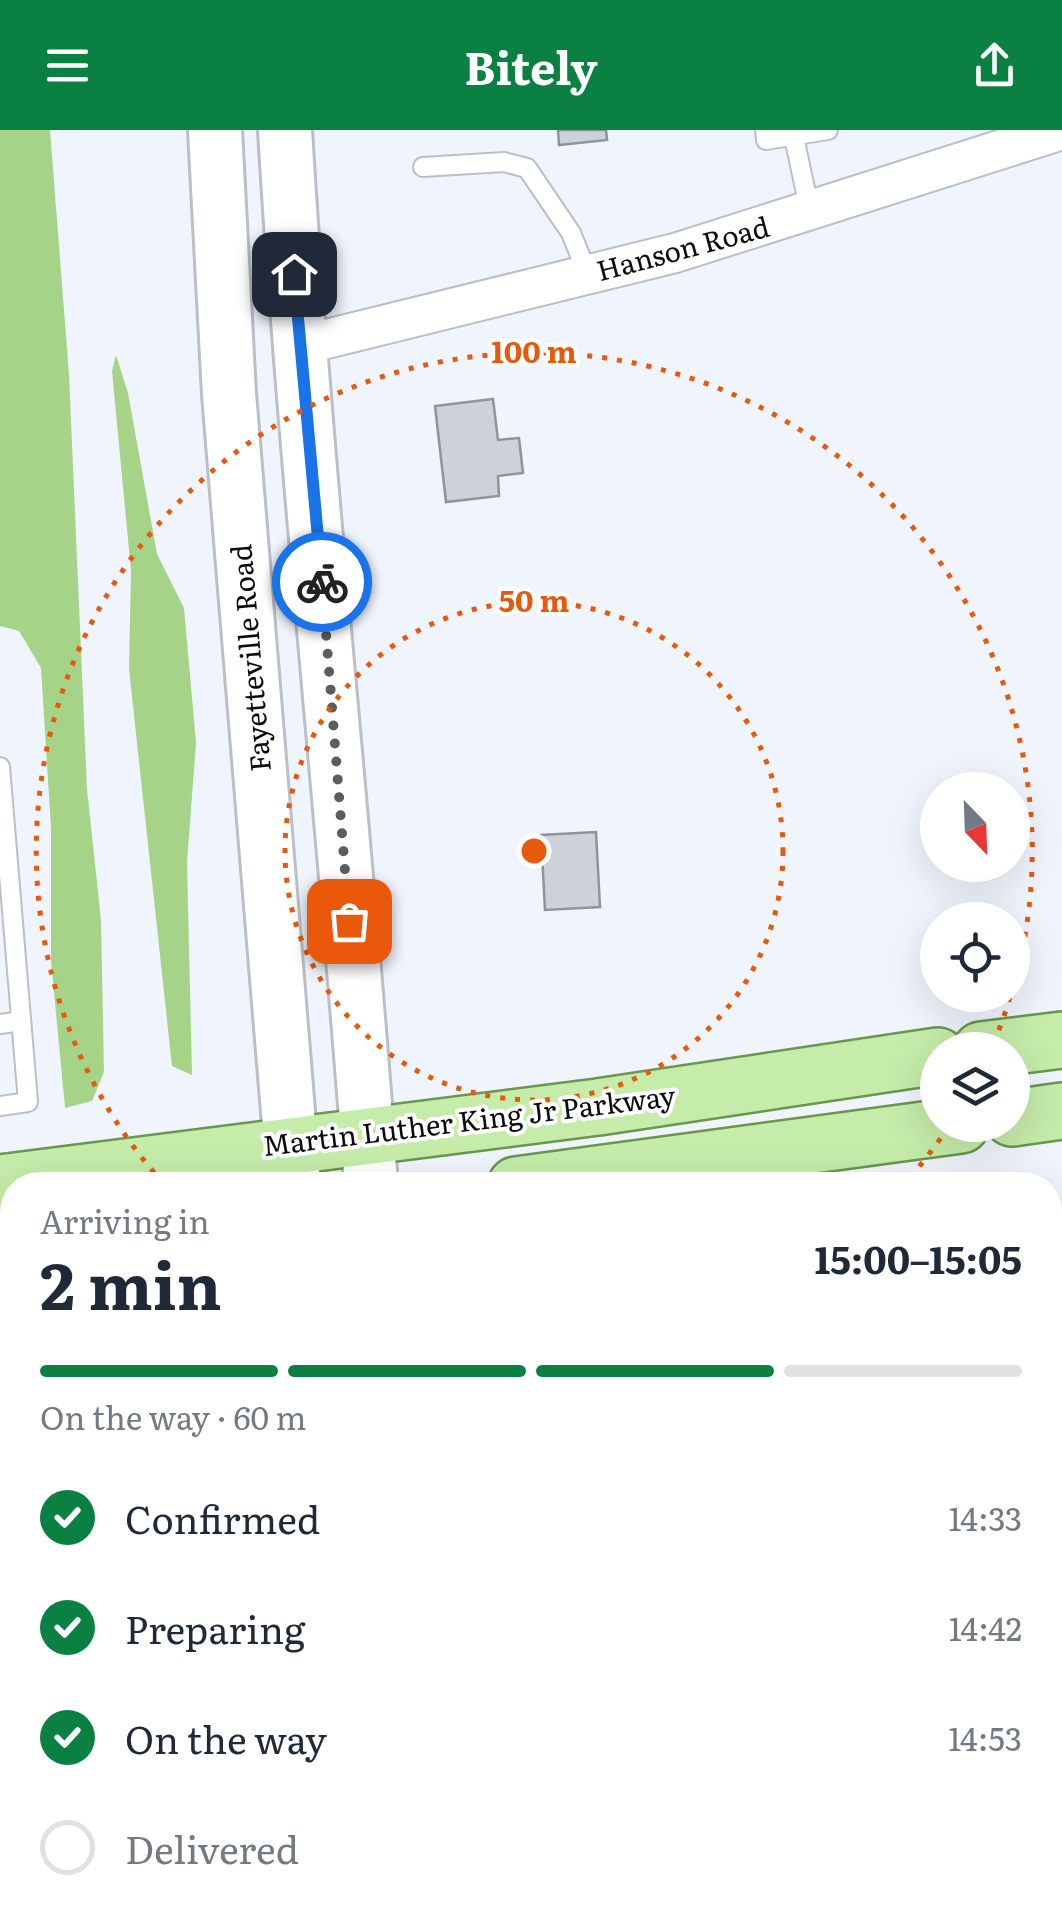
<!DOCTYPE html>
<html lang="en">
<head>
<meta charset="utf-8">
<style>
  :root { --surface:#fff; --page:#f2f2f3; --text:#1f2937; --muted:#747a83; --line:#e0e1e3; --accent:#0b8043 }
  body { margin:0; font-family:Literata,serif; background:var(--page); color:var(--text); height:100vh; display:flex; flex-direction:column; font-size:38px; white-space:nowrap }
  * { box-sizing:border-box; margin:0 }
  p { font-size:32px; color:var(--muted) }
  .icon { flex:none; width:55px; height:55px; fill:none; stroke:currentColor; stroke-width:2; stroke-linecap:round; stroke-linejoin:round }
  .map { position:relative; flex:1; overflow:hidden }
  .drawer { position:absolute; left:0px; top:1042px; width:1062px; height:752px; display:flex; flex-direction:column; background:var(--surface); border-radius:40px 40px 0 0; box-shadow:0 10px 40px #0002 }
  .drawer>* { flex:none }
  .needle { width:65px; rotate:157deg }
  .tools { position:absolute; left:920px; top:642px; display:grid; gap:20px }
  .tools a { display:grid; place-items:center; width:110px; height:110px; border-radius:50%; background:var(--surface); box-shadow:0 10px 40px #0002; font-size:50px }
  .pin { position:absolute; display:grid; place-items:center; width:85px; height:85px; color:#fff; margin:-42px; border-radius:20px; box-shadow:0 5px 15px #0006 }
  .courier { position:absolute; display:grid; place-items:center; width:100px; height:100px; margin:-50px; border:8px solid #1a73e8; border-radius:50%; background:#fff; color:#222; box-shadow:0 2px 12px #0007 }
  .head em { font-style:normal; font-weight:700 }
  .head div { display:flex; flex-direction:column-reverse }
  .head { display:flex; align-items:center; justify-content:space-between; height:170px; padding:0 40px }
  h1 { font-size:65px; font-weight:700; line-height:75px }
  .bar { display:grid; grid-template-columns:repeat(4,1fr); gap:15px 10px; align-content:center; height:120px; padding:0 40px }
  .bar i { height:12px; border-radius:8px; background:var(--line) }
  .bar .current { background:var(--accent) }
  .bar p { grid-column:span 4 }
  ol { padding:0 40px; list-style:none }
  li { display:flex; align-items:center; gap:30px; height:110px }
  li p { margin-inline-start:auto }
  li .icon { padding:10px; border-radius:50%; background:var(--accent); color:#fff; stroke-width:4 }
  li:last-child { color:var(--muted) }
  li i { width:55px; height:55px; border:5px solid var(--line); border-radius:50% }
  header { display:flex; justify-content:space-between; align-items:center; height:130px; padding:0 40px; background:var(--accent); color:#fff; font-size:45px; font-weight:700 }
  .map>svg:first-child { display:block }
</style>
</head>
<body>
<header><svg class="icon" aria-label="menu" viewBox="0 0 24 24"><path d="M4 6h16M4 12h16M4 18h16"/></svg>Bitely<svg class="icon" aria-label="share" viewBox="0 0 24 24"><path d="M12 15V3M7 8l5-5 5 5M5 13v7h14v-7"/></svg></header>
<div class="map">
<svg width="1062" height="1794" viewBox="0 0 1062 1794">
  <rect width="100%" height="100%" fill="#f0f5fd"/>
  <!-- green -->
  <g fill="#a5d488">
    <path d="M0 0H50L69 244 87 659 101 790 104 942 92 971 65 978 51 830V698L41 538 19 501 0 496Z"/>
    <path d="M116 225 128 263 157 424 184 478 196 613 187 732 192 945 172 936 129 539 131 441 112 241Z"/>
    <path d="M217 1783H270L271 1794H218Z"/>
  </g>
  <!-- building -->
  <g fill="#cdd2d9" stroke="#8f949b" stroke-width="2.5">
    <path d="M558 0H606L607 10 559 15Z"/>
    <path d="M493 269 498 310 519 308 523 343 498 346 499 366 446 372 435 276Z"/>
    <path d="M596 702 600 777 545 780 541 705Z"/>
    <path d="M1062 1320V1725H1057L1062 1794H943L942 1782H1050V1321Z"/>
  </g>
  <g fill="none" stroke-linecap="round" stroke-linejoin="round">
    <defs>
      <g id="service">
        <path d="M765 0 766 10 828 0"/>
        <path d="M794 7 810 82"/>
        <path d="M423 37 504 32 527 38 571 103 588 145"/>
        <path d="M0 637 28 972 0 976"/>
        <path d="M0 894 21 891"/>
        <path d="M1050 1197 1062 1196"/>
        <path d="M763 1782 765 1794"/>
        <path d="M891 1782 892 1794"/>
      </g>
      <path id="minor" d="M298 216 675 123 1062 0"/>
      <g id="secondary">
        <path d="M215 0 229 264 294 1055"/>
        <path d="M285 0C306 352 346 703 371 1055"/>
        <path d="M377 1782 379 1794"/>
        <path d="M435 1782 436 1794"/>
      </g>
      <g id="primary">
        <path d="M981 920 1062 910"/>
        <path d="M1012 988 1062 981"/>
        <path d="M0 1053 598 977 938 926"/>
        <path d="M516 1055 961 995"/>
        <path d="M0 1118 12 1116"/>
      </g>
    </defs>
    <!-- service casing -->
    <use href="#service" stroke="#bbbfc7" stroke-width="22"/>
    <!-- minor casing -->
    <use href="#minor" stroke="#bbbfc7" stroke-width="42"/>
    <!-- secondary casing -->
    <use href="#secondary" stroke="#bbbfc7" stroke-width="58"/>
    <!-- primary casing -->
    <use href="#primary" stroke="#6a964e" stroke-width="60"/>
    <!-- service -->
    <use href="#service" stroke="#fff" stroke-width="18"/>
    <!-- minor -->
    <use href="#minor" stroke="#fff" stroke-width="38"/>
    <!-- secondary -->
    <use href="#secondary" stroke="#fff" stroke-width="52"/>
    <!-- primary -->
    <use href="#primary" stroke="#c5eca9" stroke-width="55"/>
  </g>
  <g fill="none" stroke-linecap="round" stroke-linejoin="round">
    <!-- done -->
    <path stroke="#5a5e62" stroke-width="10" stroke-dasharray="0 18" d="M322 452 349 791"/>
    <!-- route -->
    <path stroke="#1a73e8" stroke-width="12" d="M294 144 322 452"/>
  </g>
  <!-- distance rings -->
  <g fill="none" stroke="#e8590c" stroke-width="5" stroke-dasharray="5 10">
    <circle cx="534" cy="721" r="249"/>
    <path d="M1010 867A498 498 0 0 1 991 920M949 996A498 498 0 0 1 904 1054M164 1054A498 498 0 1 1 1013 858"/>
  </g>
  <g text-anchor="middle" stroke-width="8" stroke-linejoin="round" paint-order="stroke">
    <!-- street labels -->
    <g font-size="28" fill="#0a0c0e" stroke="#fff">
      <text transform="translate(683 119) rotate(-15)" y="10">Hanson Road</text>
      <text transform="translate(251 528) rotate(-95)" y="10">Fayetteville Road</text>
      <text transform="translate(469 991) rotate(-7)" y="10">Martin Luther King Jr Parkway</text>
    </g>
  </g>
  <circle cx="534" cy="721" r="15" fill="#e8590c" stroke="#fff" stroke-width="5"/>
  <g font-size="30" text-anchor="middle" font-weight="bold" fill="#e8590c" stroke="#fff" stroke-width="8" stroke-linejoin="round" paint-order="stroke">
    <text x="534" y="233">100 m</text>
    <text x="534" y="482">50 m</text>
  </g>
</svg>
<div class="tools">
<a><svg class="needle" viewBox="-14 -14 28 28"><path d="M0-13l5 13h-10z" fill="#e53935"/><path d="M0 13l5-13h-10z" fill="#747a83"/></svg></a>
<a><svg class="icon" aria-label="locate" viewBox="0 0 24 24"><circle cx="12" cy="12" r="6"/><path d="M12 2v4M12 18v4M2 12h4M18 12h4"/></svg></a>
<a><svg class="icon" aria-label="layers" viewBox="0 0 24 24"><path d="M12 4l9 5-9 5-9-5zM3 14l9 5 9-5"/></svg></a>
</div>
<div class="pin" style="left:349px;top:791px;background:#ea580c"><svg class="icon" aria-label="bag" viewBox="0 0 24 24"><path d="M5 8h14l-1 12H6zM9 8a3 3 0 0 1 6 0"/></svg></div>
<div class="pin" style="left:294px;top:144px;background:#1f2937"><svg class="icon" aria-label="home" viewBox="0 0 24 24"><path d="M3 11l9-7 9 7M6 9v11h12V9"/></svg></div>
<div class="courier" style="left:322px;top:452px"><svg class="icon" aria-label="bike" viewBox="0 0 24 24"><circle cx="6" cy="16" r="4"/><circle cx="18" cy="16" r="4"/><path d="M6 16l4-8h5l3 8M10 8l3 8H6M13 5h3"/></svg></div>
<section class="drawer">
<div class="head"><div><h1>2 min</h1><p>Arriving in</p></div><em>15:00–15:05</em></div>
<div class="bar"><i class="current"></i><i class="current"></i><i class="current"></i><i></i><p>On the way · 60 m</p></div>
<ol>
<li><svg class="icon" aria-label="check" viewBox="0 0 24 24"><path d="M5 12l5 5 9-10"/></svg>Confirmed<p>14:33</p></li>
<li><svg class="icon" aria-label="check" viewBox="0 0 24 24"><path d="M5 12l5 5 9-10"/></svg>Preparing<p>14:42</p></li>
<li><svg class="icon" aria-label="check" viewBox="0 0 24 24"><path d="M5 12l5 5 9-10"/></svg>On the way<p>14:53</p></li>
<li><i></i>Delivered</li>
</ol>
</section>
</div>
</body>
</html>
